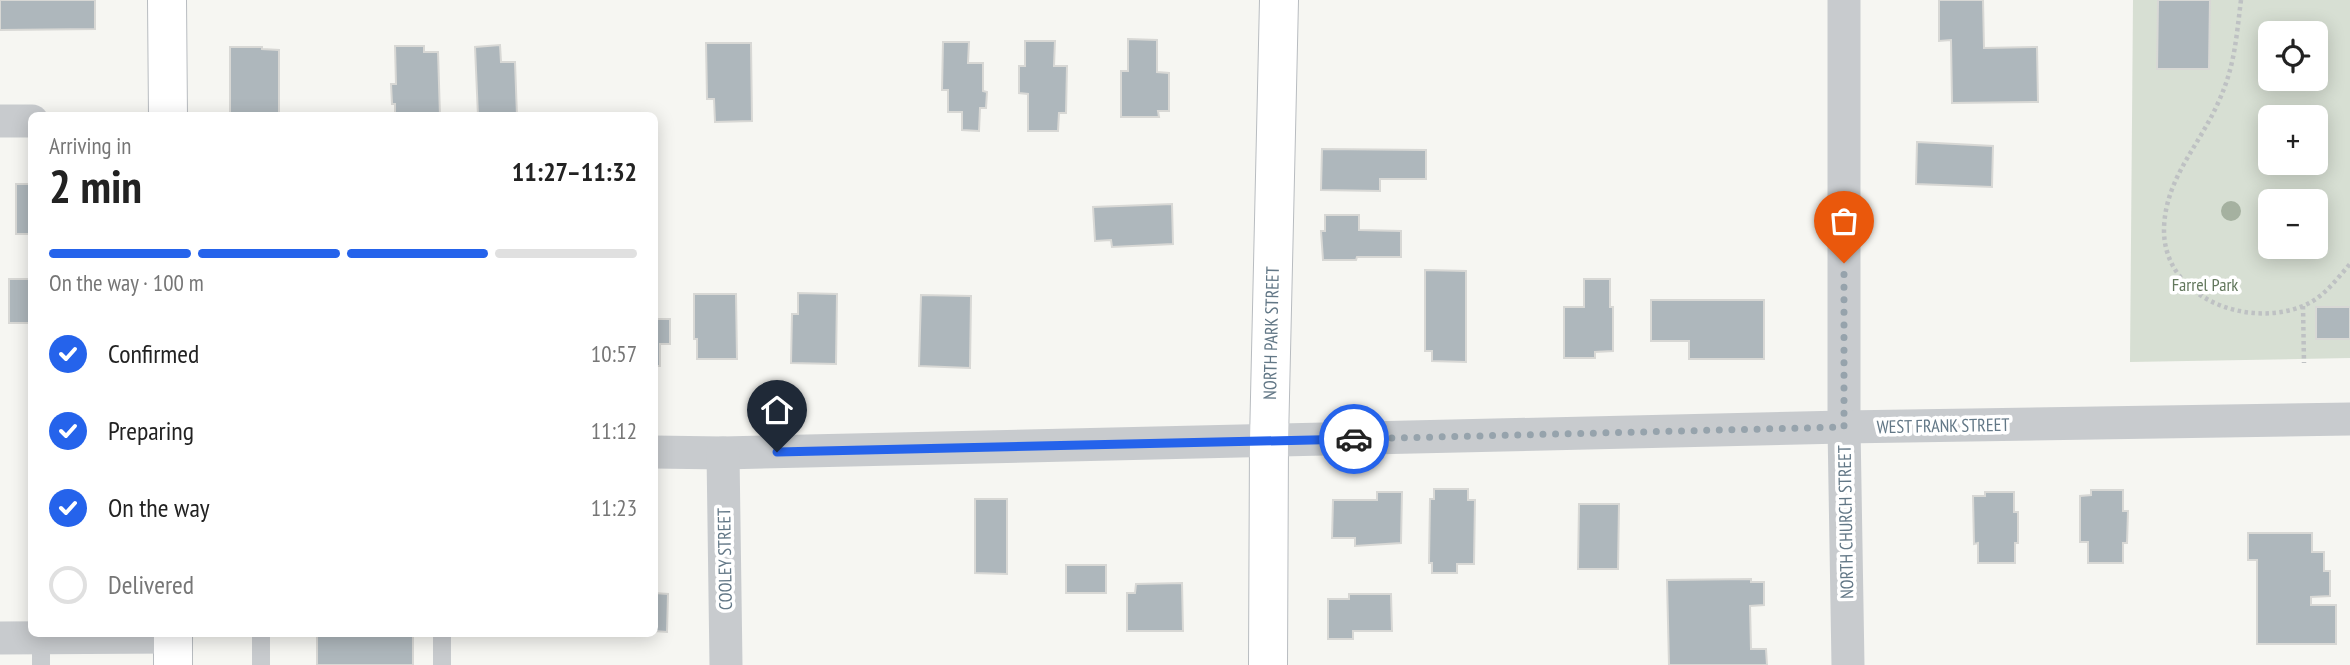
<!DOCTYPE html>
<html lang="en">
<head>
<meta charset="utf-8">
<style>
  :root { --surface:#fff; --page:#f6f6f6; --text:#222; --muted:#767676; --line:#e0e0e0; --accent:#2563eb }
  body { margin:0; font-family:"PT Sans Narrow",sans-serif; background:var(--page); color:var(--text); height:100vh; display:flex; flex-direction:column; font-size:26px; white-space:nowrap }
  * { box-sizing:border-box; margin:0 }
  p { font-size:23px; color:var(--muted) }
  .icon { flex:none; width:38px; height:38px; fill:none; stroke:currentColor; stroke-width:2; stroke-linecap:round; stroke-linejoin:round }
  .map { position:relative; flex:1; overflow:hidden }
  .panel { position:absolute; left:28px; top:112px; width:630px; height:525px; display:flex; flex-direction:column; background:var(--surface); border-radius:10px; box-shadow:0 4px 18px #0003 }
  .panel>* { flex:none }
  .buttons { position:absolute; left:2258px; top:21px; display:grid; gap:14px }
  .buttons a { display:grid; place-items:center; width:70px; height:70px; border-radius:10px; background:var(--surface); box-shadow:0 4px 18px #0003; font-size:35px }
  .pin { position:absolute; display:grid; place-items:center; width:60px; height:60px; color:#fff; margin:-72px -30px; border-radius:50% 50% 50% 0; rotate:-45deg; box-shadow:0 0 7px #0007 }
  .pin .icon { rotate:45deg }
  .courier { position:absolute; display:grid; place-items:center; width:70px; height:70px; margin:-35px; border:5px solid #2563eb; border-radius:50%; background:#fff; color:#222; box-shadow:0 2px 9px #0007 }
  .summary em { font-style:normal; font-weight:700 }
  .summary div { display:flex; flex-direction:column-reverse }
  .summary { display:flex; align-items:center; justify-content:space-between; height:119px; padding:0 21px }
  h1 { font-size:46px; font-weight:700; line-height:52px }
  .bar { display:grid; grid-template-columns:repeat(4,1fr); gap:10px 7px; align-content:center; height:84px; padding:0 21px }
  .bar i { height:9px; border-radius:5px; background:var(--line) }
  .bar .current { background:var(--accent) }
  .bar p { grid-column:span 4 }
  ol { padding:0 21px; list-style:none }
  li { display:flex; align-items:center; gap:21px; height:77px }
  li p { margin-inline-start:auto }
  li .icon { padding:7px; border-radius:50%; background:var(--accent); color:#fff; stroke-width:4 }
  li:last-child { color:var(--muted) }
  li i { width:38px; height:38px; border:4px solid var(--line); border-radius:50% }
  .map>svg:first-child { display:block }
</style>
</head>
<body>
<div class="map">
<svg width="2350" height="665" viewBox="0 0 2350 665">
  <rect width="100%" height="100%" fill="#f6f6f2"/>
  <!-- green -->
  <path fill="#d7dfd3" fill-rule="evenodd" d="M2133 0H2350V358L2130 362ZM2270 33H2315V79H2270ZM2270 117H2315V163H2270ZM2270 201H2315V247H2270Z"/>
  <!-- building -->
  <g fill="#aeb7bc" stroke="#d8d8d5" stroke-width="2">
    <path d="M0 0H95V29L0 30Z"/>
    <path d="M1939 0H1983L1984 48 2037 47 2038 102 1952 103 1951 40 1939 41Z"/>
    <path d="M2158 0H2210L2209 69H2157Z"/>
    <path d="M1128 39 1157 40V72L1169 73V111H1158L1159 117H1121V71H1128Z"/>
    <path d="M1025 41H1055L1054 66H1067L1066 113H1059L1058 131H1028V94L1019 93V66H1025Z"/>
    <path d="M943 42H969L968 63H983V91L987 92 986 108H980L979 131 962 130V112H948V90H942Z"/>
    <path d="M706 43H751L752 121 715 122 714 99H707Z"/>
    <path d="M500 45 501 62H515L517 116H478L475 47Z"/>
    <path d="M395 46H424V52H438L440 116H395V104H392L391 84H396Z"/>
    <path d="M230 47H262V49L279 50V116H230Z"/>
    <path d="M1917 142 1993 146 1992 187 1916 184Z"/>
    <path d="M1322 149 1426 150V179H1380V191L1321 190Z"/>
    <rect x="16" y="184" width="16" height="50"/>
    <path d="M1172 204 1173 244 1112 247 1111 240 1095 241 1093 207Z"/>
    <path d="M1325 215H1359V230L1401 231V257H1357L1356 260H1323L1321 231H1325Z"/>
    <path d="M1425 270 1466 271V362L1432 361V351H1425Z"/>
    <rect x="9" y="279" width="23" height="44"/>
    <path d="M1584 279H1610V307H1613V351L1595 352V358H1564V307H1584Z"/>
    <path d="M654 293H657V319H670V344H660V366H654Z"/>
    <path d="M798 293 837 294 836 364 791 363 792 314H798Z"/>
    <path d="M694 294H736L737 359H697V339H694Z"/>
    <path d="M921 295 971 296 970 368 919 366Z"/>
    <path d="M1651 300H1764V359H1689V341H1651Z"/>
    <rect x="2316" y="307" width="34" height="32"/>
    <path d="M1434 489H1468V500H1475L1474 564H1457V573H1432V563H1429L1430 499H1434Z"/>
    <path d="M2091 490H2123V511H2128L2127 543H2123V563H2088V542H2080V496L2091 495Z"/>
    <path d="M1377 492H1402L1401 543 1355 546V538H1332L1333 500H1377Z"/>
    <path d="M1985 492H2014V512H2018V543H2015V563H1978V543L1974 544 1973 496H1985Z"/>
    <path d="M975 499H1007V574L975 573Z"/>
    <path d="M1579 504H1619L1618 569H1578Z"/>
    <path d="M2248 533H2312V552H2324V571H2330V596L2311 597V605H2336V644H2257V560H2248Z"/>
    <rect x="1066" y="565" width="40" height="28"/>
    <path d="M1751 579V582H1764V605L1750 606 1751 649H1766L1767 665H1669L1667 580Z"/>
    <path d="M1182 583 1183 631H1127V593H1135L1136 584Z"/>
    <path d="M654 593 668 594 667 632 654 631Z"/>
    <path d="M1349 594H1391L1392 631H1353V639H1328V599H1349Z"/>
    <rect x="317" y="634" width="96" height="31"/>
  </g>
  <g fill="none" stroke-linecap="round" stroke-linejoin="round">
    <defs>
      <g id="primary">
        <path d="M167 0 168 116"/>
        <path d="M173 665V634"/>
        <path id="s1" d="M1268 665 1269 441 1279 0"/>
      </g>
    </defs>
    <!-- primary casing -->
    <use href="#primary" stroke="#b8bcc0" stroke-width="40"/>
    <!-- path -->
    <g stroke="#bec1c3" stroke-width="4.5" stroke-dasharray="3.5 3.5" stroke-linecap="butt">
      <path d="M2241 0C2236 39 2235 66 2218 103 2199 146 2165 179 2164 229 2163 297 2246 329 2303 306 2323 298 2336 280 2350 264"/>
      <path d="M2303 306 2304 363"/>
    </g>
    <!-- lane -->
    <g stroke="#c8cbce" stroke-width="18">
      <path d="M41 665V638"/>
      <path d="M261 665V634"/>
      <path d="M442 665V634"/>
    </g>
    <!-- street -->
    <g stroke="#c8cbce" stroke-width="33">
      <path d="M1844 0V427L1848 665"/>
      <path d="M0 121H32"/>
      <path d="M654 452 723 453 1844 427 2350 419"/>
      <path d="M723 453 726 665"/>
      <path d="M0 638 173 637"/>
    </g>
    <!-- primary -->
    <use href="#primary" stroke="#fff" stroke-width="38"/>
  </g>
  <!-- trees -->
  <circle fill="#a5b1a0" cx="2231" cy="211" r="10"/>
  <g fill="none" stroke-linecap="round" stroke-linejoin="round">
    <!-- done -->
    <path stroke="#96a3ac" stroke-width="7" stroke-dasharray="0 12.6" d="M1354 439 1844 427V263"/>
    <!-- route -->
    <path stroke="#2563eb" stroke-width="9" d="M777 452 1354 439"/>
  </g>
  <g text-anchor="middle" stroke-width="7" stroke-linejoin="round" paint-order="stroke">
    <!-- park labels -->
    <g font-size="18" fill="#63785d" stroke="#fff">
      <text x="2205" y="291">Farrel Park</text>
    </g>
    <!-- street labels -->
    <g font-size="18" fill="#627786" stroke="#fff">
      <text dy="6" stroke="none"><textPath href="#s1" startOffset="332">NORTH PARK STREET</textPath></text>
      <text transform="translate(1943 426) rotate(-1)" y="6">WEST FRANK STREET</text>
      <text transform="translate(1846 522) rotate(-91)" y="6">NORTH CHURCH STREET</text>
      <text transform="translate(725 559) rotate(-91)" y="6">COOLEY STREET</text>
    </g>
  </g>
</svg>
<div class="buttons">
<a><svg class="icon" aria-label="locate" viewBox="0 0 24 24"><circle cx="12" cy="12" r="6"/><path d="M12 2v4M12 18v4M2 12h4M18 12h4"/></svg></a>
<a>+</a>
<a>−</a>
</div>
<div class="pin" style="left:1844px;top:263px;background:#ea580c"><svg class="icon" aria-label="bag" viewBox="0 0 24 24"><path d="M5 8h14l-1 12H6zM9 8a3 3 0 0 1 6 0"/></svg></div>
<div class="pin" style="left:777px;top:452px;background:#1f2937"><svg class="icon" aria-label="home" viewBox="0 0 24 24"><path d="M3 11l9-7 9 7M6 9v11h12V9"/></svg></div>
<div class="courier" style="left:1354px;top:439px"><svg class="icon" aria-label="car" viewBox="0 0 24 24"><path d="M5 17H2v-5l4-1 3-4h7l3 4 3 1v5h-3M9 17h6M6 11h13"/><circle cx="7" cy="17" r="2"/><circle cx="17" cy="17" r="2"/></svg></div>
<section class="panel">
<div class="summary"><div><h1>2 min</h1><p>Arriving in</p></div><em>11:27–11:32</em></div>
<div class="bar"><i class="current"></i><i class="current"></i><i class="current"></i><i></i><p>On the way · 100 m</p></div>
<ol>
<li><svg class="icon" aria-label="check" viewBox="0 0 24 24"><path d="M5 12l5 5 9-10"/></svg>Confirmed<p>10:57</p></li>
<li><svg class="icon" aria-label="check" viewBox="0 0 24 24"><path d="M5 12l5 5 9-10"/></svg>Preparing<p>11:12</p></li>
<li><svg class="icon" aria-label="check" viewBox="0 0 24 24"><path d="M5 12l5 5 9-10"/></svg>On the way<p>11:23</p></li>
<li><i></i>Delivered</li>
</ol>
</section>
</div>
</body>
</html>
